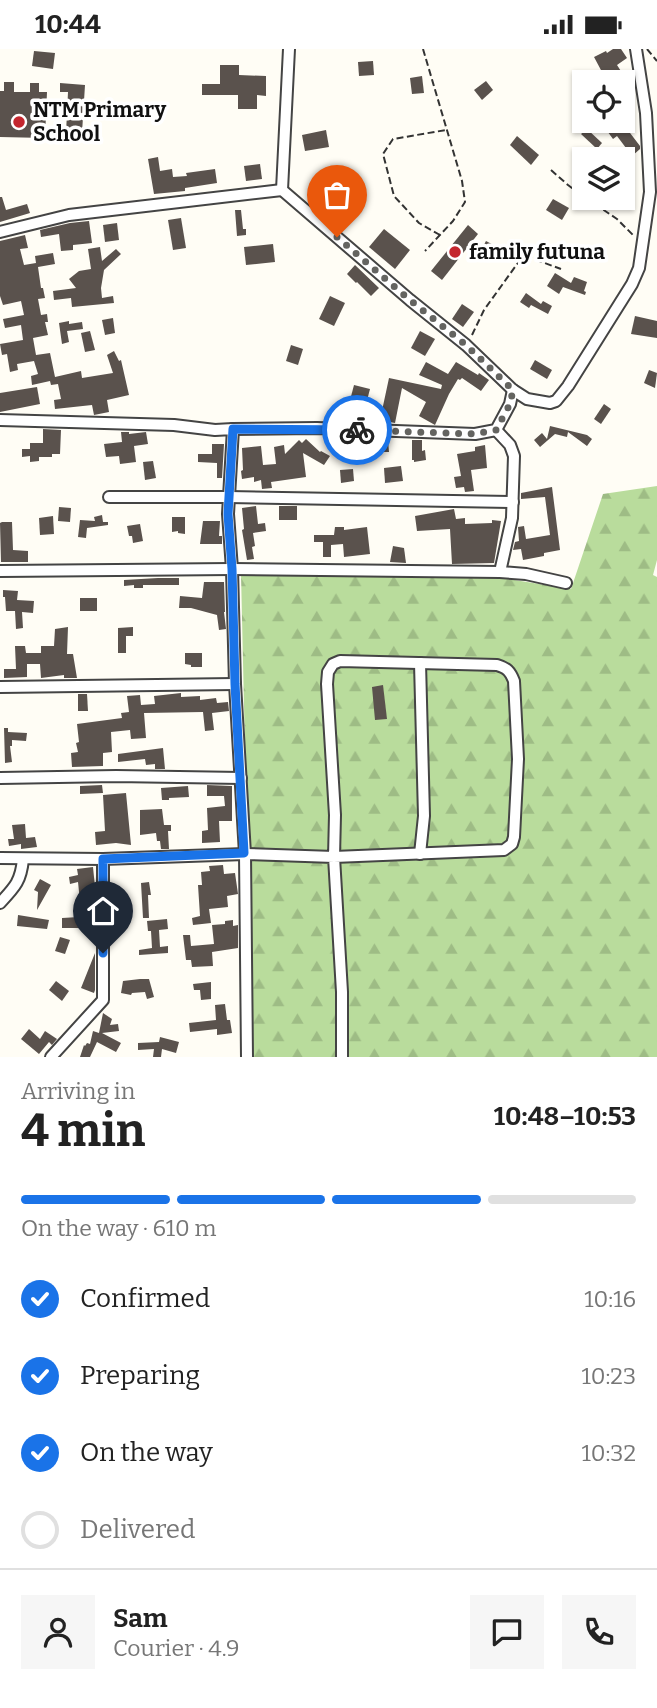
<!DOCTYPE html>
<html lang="en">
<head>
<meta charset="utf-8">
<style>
  :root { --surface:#fff; --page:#f6f6f6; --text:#222; --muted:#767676; --line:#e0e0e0; --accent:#1a73e8 }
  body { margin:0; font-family:Bitter,serif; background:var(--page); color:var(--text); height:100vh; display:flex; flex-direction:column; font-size:26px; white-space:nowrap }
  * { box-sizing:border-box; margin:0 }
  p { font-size:23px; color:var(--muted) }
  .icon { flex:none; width:38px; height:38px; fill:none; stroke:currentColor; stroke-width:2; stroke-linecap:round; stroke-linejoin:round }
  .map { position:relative; height:1008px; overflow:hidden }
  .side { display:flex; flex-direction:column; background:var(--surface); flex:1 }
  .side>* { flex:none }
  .buttons { position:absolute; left:572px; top:21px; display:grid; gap:14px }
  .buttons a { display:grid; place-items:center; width:63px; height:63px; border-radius:0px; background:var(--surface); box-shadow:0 2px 5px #0004; font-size:35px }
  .pin { position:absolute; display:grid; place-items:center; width:60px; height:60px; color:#fff; margin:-72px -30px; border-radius:50% 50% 50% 0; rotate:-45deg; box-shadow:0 0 7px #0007 }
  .pin .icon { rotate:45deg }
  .courier { position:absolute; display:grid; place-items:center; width:70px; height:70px; margin:-35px; border:5px solid #1a73e8; border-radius:50%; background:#fff; color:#222; box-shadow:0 2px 9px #0007 }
  .headline em { font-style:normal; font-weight:700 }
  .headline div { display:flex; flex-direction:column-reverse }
  .headline { display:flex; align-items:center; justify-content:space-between; height:119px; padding:0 21px }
  h1 { font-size:46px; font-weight:700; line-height:52px }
  .bar { display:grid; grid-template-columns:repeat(4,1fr); gap:10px 7px; align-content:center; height:84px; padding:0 21px }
  .bar i { height:9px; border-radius:5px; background:var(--line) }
  .bar .selected { background:var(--accent) }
  .bar p { grid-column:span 4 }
  .line { display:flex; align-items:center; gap:18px; padding:0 21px; border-top:2px solid var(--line) }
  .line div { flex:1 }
  .round { display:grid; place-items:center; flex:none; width:74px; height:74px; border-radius:0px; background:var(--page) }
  ol { padding:0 21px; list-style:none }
  li { display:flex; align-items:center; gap:21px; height:77px }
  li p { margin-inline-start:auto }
  li .icon { padding:7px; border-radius:50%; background:var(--accent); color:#fff; stroke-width:4 }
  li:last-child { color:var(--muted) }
  li i { width:38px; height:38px; border:4px solid var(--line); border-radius:50% }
  .status { display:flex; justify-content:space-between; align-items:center; height:49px; padding:0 35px; background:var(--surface); direction:ltr }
  .status svg { height:19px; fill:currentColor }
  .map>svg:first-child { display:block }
</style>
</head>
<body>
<div class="status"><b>10:44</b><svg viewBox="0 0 49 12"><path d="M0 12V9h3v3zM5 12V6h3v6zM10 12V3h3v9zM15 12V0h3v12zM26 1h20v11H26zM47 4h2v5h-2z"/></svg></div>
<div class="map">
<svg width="657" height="1008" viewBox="0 0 657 1008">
  <defs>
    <pattern id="forest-firs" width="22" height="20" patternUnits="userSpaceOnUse" patternTransform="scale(1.75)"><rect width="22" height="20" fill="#b9dc9c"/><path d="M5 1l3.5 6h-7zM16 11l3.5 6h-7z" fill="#9ebc85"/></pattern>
  </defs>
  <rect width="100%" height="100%" fill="#fffdf5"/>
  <!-- forest -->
  <path fill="url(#forest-firs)" d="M657 437V511L653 526 657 528V1008H252L241 525 502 529 571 540 603 445Z"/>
  <!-- building -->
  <g fill="#5a524d">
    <path d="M613 0H621L627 9 617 16 628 33H612L604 21 602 23 594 8 606 2 607 4Z"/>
    <path d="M34 2 55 4 53 20 32 17Z"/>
    <path d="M373 12 374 26 359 27 358 13Z"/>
    <path d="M220 16H239V26L266 27V47L257 46V60H238V46H202V35H220Z"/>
    <path d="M422 27 424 44 412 45 410 29Z"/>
    <path d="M486 32 493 41 482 51 474 41Z"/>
    <path d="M4 33H14V43H30V34H39V43H47L45 89 0 88V42H4Z"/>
    <path d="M584 33V59L572 43Z"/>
    <path d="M60 34 85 36 82 84H66L68 43H60Z"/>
    <path d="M606 72H626L630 77 627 80 640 97V100L632 107 617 87 613 90 602 75Z"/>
    <path d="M587 80 602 94 597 100 581 85Z"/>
    <path d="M326 81 329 98 305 102 302 86Z"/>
    <path d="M517 87 539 106 531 116 510 96Z"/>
    <path d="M158 108 160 122 172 120 173 128 187 127 186 124 215 120 217 134 185 139V142L154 145 148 110Z"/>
    <path d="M260 115 262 130 246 132 244 117Z"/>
    <path d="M0 148H2L6 161 27 155 30 164 0 173Z"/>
    <path d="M553 150 569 159 562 171 546 161Z"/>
    <path d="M235 161H241L243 180H246V186L237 187Z"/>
    <path d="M181 169 186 199 173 201 168 171Z"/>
    <path d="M89 172 92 194 73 196V201L61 202 59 185 41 188 40 181 70 174Z"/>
    <path d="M117 174 119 191 105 193 103 176Z"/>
    <path d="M468 176 478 185 442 231 431 222Z"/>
    <path d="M384 180 410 201 395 220 369 198Z"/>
    <path d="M25 186 28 199 20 200 24 216 36 214 35 207 53 204 55 215 38 218 41 239H43L45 249 38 250 41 266 47 265 48 273H45L48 286 33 289 36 306 50 304 55 328 81 322 82 329 113 324 107 306 114 302 119 312 121 311 129 346 107 351 109 363 94 366 92 356 55 360 54 351 61 350 58 335 51 336 50 332 32 336 31 327 38 325 34 312 17 315 18 321 10 323 7 305 2 306 0 295 23 291 21 276 5 279 3 270 24 266 21 252 3 256 0 247V192Z"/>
    <path d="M486 192 501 200 494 213 479 205Z"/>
    <path d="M273 195 275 213 246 216 244 198Z"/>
    <path d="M100 198 102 212 116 200 121 205 104 221 101 239 102 249 113 247 114 254 72 258 71 249 54 251 53 242 76 239 69 230 79 222 91 220 88 200Z"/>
    <path d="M355 216 379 239 371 247 357 233 356 234 347 225Z"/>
    <path d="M555 224 571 234 574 228 587 233 584 242 586 243 585 246 563 238 559 245 547 237Z"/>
    <path d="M526 244 541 255 543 252 552 257 548 265 531 256 529 259 520 253Z"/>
    <path d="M330 247 345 254 334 277 319 270Z"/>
    <path d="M462 255 474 263 463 278 452 270Z"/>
    <path d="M635 267 657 272V289L631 285Z"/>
    <path d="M113 269 115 284 105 286 102 271Z"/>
    <path d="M69 272V275L82 273 83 280 67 282 69 293 62 295 59 274Z"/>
    <path d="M90 282 95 301 85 303 81 284Z"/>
    <path d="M420 282 435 290 425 307 411 299Z"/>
    <path d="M291 296 303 300 298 316 286 312Z"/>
    <path d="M535 311 552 321 547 330 530 320Z"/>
    <path d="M426 313 448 325 456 313 478 326 479 324 489 331 481 342 462 329 460 331 458 330 449 345 435 376 419 367 426 353 402 339 395 374 380 371 389 329 441 340 442 336 419 326Z"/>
    <path d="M649 321 657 324 655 339 644 334Z"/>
    <path d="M354 336 370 340 365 359 349 355Z"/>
    <path d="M37 338 40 355 0 363V344Z"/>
    <path d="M604 355 611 360 601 375 594 370Z"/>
    <path d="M550 377 587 386 592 390 587 397 568 383 567 388 555 385 540 398 534 391 542 384 547 390Z"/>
    <path d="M43 380 61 381 60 405H52V408H39V412L30 413V407L22 408V400H30V394H43Z"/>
    <path d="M121 383H129V385L146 383 148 395 134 397 136 413 120 415 119 407 106 408 104 395 122 393Z"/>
    <path d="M306 390 320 403 321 402 330 407 324 416 303 404 306 428 271 433 272 439 262 440 261 431 254 433V428L242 430 241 422 243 421 242 399 261 397 263 416 276 415 274 398 284 396 285 405 299 391 302 394Z"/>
    <path d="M375 391H388L389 403H376Z"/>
    <path d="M412 391H422V402L425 401 426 411 414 413V411H412Z"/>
    <path d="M212 395H224L222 429H217V414L198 413V405H212Z"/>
    <path d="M485 396 487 419 471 421 474 442 465 443 464 438 456 439 454 428 461 427 457 405 475 402V398Z"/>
    <path d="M153 412 156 429 145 431 143 413Z"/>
    <path d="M401 417 403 432 385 434 384 419Z"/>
    <path d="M353 420 354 432 341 434 340 421Z"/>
    <path d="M552 438 560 501 544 504V507L523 511 521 500 513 501 515 493 519 492 518 478 524 477 526 490 550 486 545 448 521 450V444Z"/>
    <path d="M256 457 258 475 265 474 266 482 253 484 255 497 252 498 254 510 247 511 242 481 244 480 242 459Z"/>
    <rect x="279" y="457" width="18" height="14"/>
    <path d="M59 458 71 459 70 473 58 472Z"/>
    <path d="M454 460 456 470 465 469V475L492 474V471L501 472 494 514 452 515 450 480 417 482 415 467Z"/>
    <path d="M102 466 103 473H108V476L87 479 86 489 78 488 80 471 95 472 94 468Z"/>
    <path d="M53 467 54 485 40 486 39 469Z"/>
    <path d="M172 468H185V485L178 484V482L172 483Z"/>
    <path d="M203 472H220L219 487H222V495H200Z"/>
    <path d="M2 473H12L13 501 28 502V513H1L0 474Z"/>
    <path d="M140 475 143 492 133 494 132 487H129L127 477Z"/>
    <path d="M335 478H344V481L367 478 370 505 344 508 343 495 331 496V508H323V493H314V486H334Z"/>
    <path d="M393 497 404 499 406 514 390 513Z"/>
    <path d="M158 529H179V536H143V539H134V536L124 537V531Z"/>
    <path d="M204 533H224L225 563H224L226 580 219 581 217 566 191 559H179L180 547 202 549Z"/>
    <path d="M3 541 18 542 17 551 34 552 33 564 22 563 23 579 16 580 15 562H6L5 548H3Z"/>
    <rect x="80" y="549" width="17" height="13"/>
    <path d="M68 578 67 605H73L77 629H64V626L41 629 40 615H27V628L4 629V620H16L15 597H25L26 604H41V597H54L55 580Z"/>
    <path d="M133 578V587H126V604H118V579Z"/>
    <path d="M185 604H202V618H191V616L185 615Z"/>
    <path d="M383 636 387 670 375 671 372 638Z"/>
    <path d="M181 644V648L200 647V651L216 649 217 654 228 653 229 662 212 664 214 681 205 682 203 663 144 664 146 689 131 690 130 681 111 683 112 703 103 704V717L72 718 71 704 78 703 76 694 79 693 77 675 122 669 121 664 129 663 127 647 140 646 141 656 155 655 154 647Z"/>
    <path d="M78 645H87L88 662H78Z"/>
    <path d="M4 679H8V683L27 684 26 692 12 691V697H10L12 713 5 714Z"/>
    <path d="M163 699 165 720H155V715L146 716 145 710 118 713V705Z"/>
    <path d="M102 736 103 744 80 745V737Z"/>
    <path d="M207 736 232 737V772H219L220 793 202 794V782L208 781 207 759 225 757 224 747H207Z"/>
    <path d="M188 737 189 748 169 749V751H162L161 739Z"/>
    <path d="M126 744 131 796 116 794 96 796 95 783 105 782 103 746Z"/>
    <path d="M162 760 164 776H171V782H168L169 800H161L160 792H157L156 784 140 786V761Z"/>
    <path d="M25 775 26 789 35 788 37 798 21 800V795L9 797 8 790H14L12 776Z"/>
    <path d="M223 816 224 825 235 824 238 845 227 847 228 858 209 860 211 874 193 876 192 869 200 867 198 836H202L201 823 210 822 209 817Z"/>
    <path d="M93 818 95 838 93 839 95 861 81 862 78 833 70 835 69 828 78 826 77 820Z"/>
    <path d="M40 830 51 836 37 861 38 843 34 841Z"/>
    <path d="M149 833 151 846H148L149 869H143L141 834Z"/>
    <path d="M18 866 49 871 47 880 17 877Z"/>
    <path d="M79 868V879H62V869Z"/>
    <path d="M167 870 168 880 159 881 160 898 168 897V904L139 906V901L152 899 151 882H148L147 872Z"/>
    <path d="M233 871V877L238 876V899L212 903 213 917 192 918 191 911H186L183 886H190L191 897 214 895 212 876 225 875V872Z"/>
    <path d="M60 888 70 891 65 905 55 902Z"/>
    <path d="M95 904V941L94 944 81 939Z"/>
    <path d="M140 930H149L154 948 147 950 145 943 132 944 131 946 121 944 123 932Z"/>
    <path d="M56 932 69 942 62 952 49 941Z"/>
    <path d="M211 933V950L201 951 200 941H194L193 935Z"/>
    <path d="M225 955 227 971H230L232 984 217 986V980L190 983 189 974 216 971 215 956Z"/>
    <path d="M103 964 112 970 110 976 118 975 119 982 102 984 121 994 116 1003 97 993 90 1008H80L84 996 85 997 87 994 90 995 93 982 99 984Z"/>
    <path d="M29 980 40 990 45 982 57 990 52 996 49 993 39 1005 21 990Z"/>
    <path d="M160 988 179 993 176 1004 162 1000 161 1008H153L154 1000 138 1001V994L159 993Z"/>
  </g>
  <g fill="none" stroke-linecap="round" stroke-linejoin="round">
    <defs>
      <g id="street">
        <path d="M289 0 282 141 410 251 466 296 513 341 527 350 550 354 556 352 568 337 632 235 639 219 650 143 646 64 636 0"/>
        <path d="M0 183 69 166 282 141"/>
        <path d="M0 371 174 376 215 381 233 380 228 465 232 520 235 635 245 805 247 1008"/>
        <path d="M233 380 317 379 475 385 496 381 510 355 513 341"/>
        <path d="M496 381 510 396 514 407 512 469 500 523"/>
        <path d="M109 448H229L513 453"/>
        <path d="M0 522 232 520 500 523 526 525 566 534"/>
        <path d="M0 638 235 635"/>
        <path d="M0 729 116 727 241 729"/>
        <path d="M420 805 424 767 420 614"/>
        <path d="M0 809 103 810 245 805 334 808 504 801 512 795 514 788 518 710 514 632C510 622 507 619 497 616L340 612 333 615 328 623 327 635 335 766 334 808 342 943V1008"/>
        <path d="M0 854C15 838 21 832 23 810"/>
        <path d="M51 1008 103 951V810"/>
      </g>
    </defs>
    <!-- street casing -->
    <use href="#street" stroke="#444" stroke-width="14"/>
    <!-- path -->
    <g stroke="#333" stroke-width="2" stroke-dasharray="7 3.5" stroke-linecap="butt">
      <path d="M423 0 462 132 465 153 453 172 425 202"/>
      <path d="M647 0 657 12"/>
      <path d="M551 121 568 136 584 148"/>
      <path d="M586 149 617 170 635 188"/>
      <path d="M440 186 419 174 394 147 383 105 393 90 446 81"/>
      <path d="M472 286 484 261 520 211 531 209 561 220"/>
    </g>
    <!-- street -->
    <use href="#street" stroke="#fff" stroke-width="10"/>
  </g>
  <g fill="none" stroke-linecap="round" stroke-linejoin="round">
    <!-- done -->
    <path stroke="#646461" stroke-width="7" stroke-dasharray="0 12.6" d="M337 188 410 251 466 296 513 341 510 355 496 381 475 385 357 381"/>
    <!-- route -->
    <path stroke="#1a73e8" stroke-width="9" d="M103 904V810L244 804 235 635 232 520 228 465 233 380 357 381"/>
  </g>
  <!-- markers -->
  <g fill="#c4262e" stroke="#fff" stroke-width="2.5">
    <circle cx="19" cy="73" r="7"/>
    <circle cx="455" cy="203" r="7"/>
  </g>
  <g text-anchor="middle" stroke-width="7" stroke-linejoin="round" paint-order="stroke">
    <!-- poi labels -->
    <g font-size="21" font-weight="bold" fill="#111" stroke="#fff" text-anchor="start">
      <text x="33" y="68">NTM Primary<tspan x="33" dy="24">School</tspan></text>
      <text x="469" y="210">family futuna</text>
    </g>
  </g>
</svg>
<div class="buttons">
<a><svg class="icon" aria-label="locate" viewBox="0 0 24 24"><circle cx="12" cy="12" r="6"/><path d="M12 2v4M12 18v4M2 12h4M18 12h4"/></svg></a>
<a><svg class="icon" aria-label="layers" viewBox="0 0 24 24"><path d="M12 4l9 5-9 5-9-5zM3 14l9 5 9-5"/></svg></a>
</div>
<div class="pin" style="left:337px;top:188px;background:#ea580c"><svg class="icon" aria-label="bag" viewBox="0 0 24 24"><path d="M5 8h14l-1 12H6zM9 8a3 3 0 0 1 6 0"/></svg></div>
<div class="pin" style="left:103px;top:904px;background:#1f2937"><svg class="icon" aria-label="home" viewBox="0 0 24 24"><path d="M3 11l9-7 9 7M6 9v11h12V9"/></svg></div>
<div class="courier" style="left:357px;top:381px"><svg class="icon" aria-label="bike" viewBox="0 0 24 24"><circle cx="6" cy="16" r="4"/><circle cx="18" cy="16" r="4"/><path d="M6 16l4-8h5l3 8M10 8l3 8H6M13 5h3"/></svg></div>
</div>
<section class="side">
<div class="headline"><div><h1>4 min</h1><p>Arriving in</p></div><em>10:48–10:53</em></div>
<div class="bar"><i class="selected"></i><i class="selected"></i><i class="selected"></i><i></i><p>On the way · 610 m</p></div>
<ol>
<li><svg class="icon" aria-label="check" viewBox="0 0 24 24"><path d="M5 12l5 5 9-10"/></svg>Confirmed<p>10:16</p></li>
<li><svg class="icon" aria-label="check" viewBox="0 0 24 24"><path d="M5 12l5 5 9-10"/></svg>Preparing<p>10:23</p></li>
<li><svg class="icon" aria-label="check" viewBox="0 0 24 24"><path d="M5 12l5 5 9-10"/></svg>On the way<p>10:32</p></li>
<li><i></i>Delivered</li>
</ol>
<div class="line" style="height:126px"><a class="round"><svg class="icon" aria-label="person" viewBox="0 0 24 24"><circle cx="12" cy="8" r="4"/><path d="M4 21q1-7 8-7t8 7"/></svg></a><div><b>Sam</b><p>Courier · 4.9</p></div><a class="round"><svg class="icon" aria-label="chat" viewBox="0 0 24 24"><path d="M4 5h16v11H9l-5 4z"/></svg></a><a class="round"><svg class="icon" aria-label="phone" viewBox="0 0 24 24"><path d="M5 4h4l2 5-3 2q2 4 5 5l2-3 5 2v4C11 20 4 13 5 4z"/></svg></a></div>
</section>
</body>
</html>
